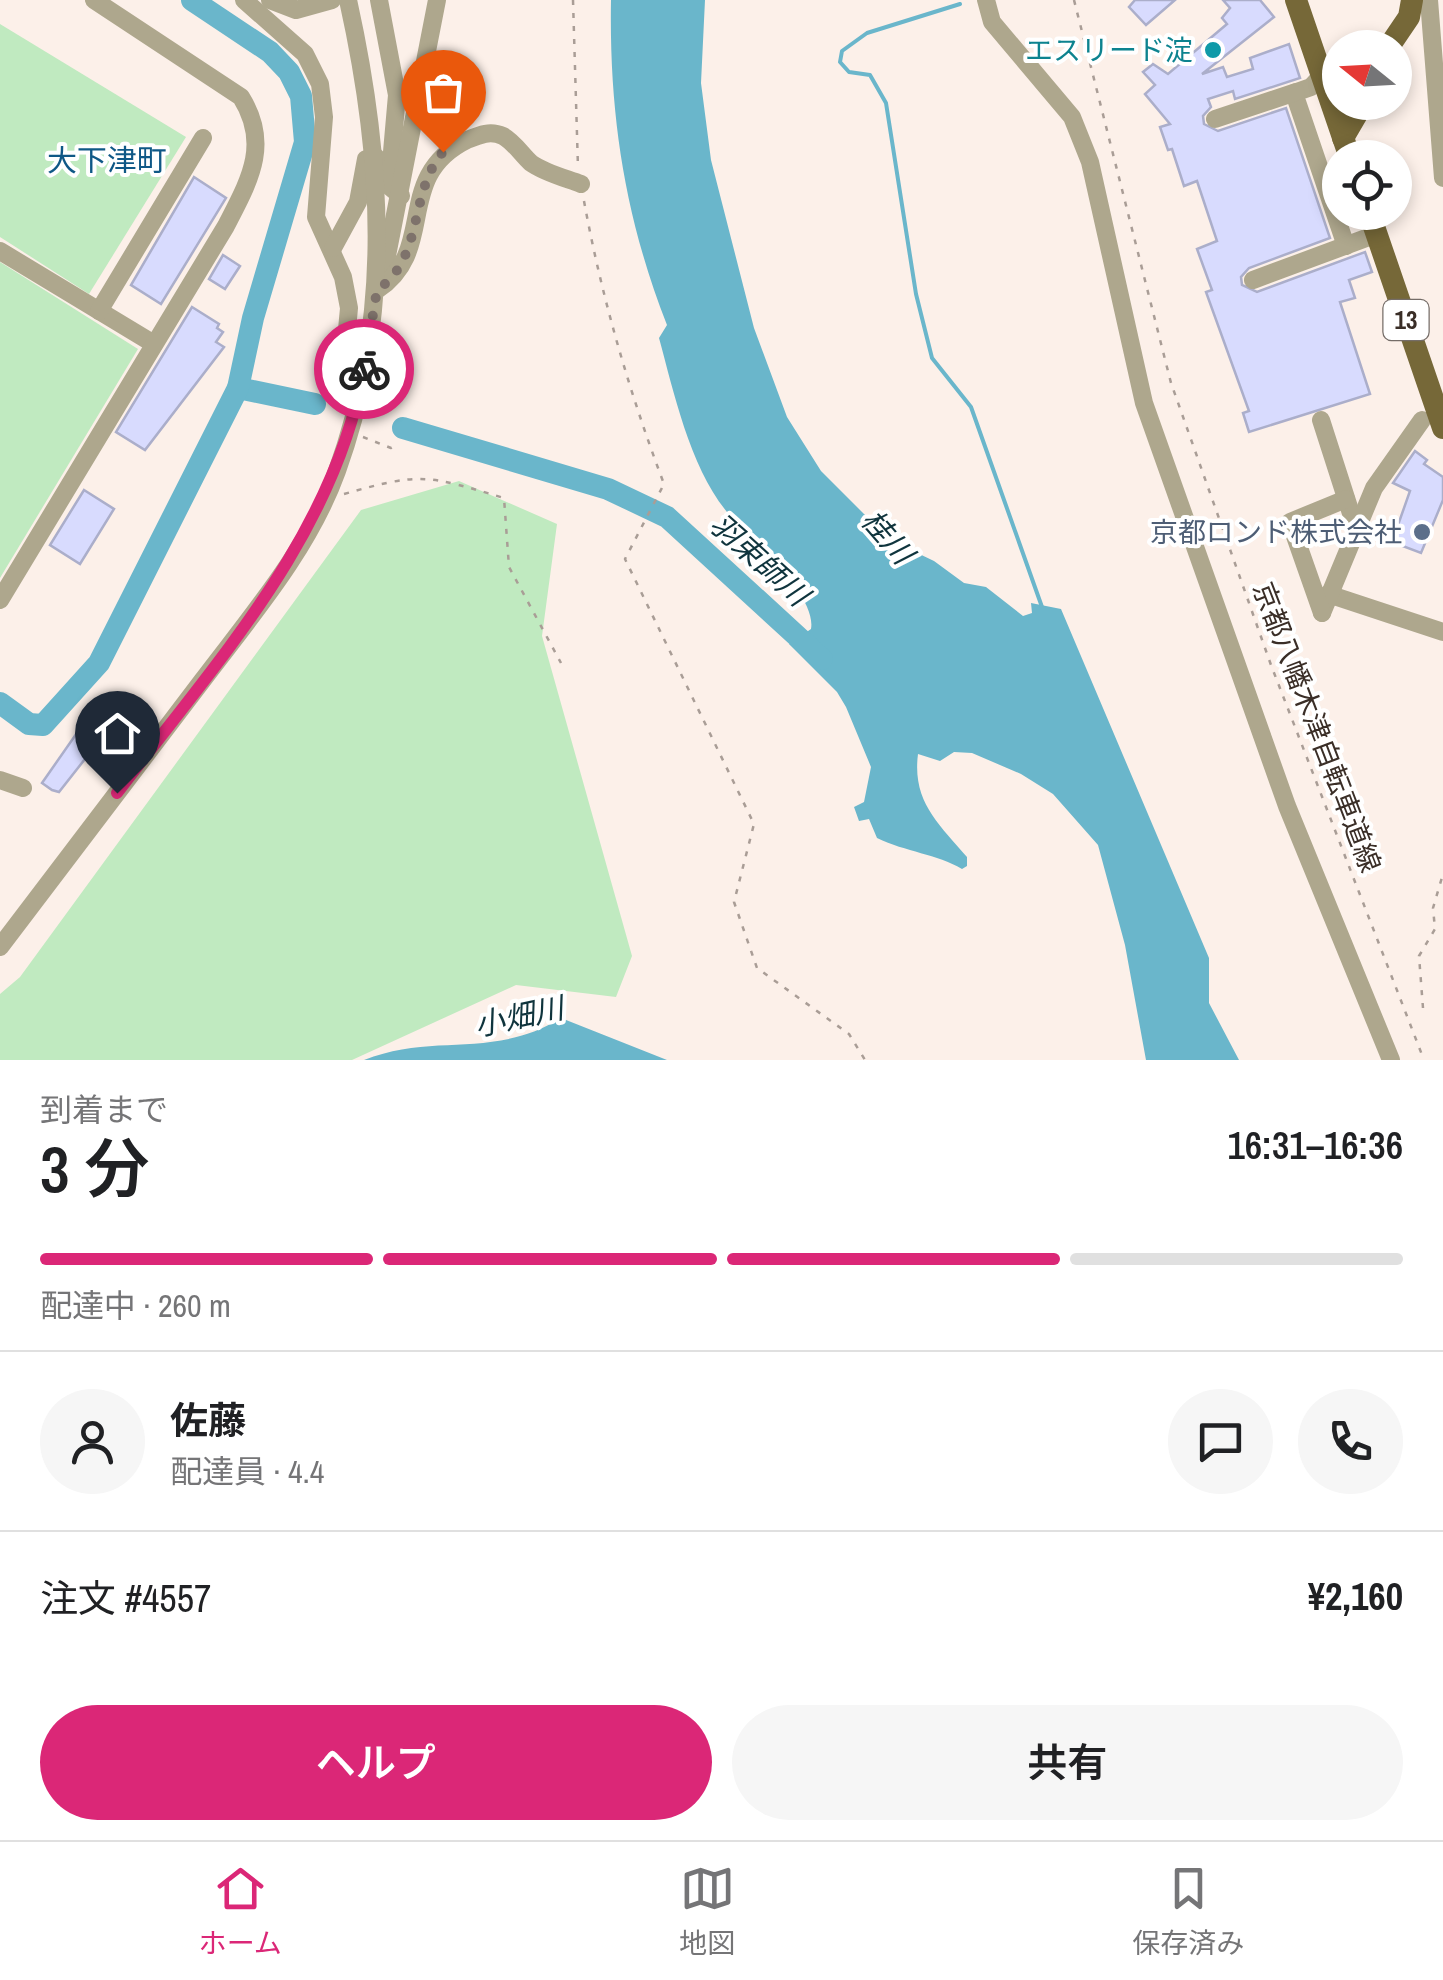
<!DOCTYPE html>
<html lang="ja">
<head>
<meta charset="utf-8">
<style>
  :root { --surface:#fff; --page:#f6f6f6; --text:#202124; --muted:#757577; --line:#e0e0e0; --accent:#db2777 }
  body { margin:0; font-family:"Archivo Narrow","Noto Sans JP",sans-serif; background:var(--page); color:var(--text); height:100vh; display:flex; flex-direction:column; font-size:38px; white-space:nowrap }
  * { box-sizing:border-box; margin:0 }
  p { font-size:32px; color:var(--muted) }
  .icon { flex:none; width:55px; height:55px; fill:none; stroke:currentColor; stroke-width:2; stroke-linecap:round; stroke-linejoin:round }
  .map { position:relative; height:1060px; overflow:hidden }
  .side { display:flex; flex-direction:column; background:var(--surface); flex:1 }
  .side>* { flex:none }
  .needle { width:65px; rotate:288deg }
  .fabs { position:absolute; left:1322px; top:30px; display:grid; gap:20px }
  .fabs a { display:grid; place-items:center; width:90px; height:90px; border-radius:50%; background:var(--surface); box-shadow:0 5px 15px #0003; font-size:50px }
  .pin { position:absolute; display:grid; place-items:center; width:85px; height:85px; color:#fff; margin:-102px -42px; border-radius:50% 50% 50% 0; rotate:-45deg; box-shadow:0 0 10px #0007 }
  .pin .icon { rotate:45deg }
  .courier { position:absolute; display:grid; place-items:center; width:100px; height:100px; margin:-50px; border:8px solid #db2777; border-radius:50%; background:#fff; color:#222; box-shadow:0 2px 12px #0007 }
  .head em { font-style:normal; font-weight:600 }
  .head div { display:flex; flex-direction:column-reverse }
  .head { display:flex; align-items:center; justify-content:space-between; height:170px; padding:0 40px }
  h1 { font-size:65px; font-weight:600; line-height:75px }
  .bar { display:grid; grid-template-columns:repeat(4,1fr); gap:15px 10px; align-content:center; height:120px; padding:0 40px }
  .bar i { height:12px; border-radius:8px; background:var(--line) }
  .bar .current { background:var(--accent) }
  .bar p { grid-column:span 4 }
  .line { display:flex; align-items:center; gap:25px; padding:0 40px; border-top:2px solid var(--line) }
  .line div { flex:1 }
  .round { display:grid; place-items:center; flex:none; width:105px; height:105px; border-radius:52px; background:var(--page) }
  .action { display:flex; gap:20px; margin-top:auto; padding:20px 40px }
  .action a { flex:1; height:115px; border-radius:60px; background:var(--accent); color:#fff; font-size:40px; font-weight:600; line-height:115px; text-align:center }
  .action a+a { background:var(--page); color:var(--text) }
  .menu { display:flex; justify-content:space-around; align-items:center; height:140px; border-top:2px solid var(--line); background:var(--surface); font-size:28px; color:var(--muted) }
  .menu a { display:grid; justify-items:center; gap:5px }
  .menu .current { color:var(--accent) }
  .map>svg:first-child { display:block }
</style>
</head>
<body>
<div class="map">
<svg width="1443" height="1060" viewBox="0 0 1443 1060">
  <rect width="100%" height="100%" fill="#fcf0e9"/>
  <!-- green -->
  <g fill="#c0eac0">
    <path d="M0 24 186 137 89 294 0 237Z"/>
    <path d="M0 262 138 349 0 578Z"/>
    <path d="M459 481 557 524 542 636 632 956 616 997 516 985 352 1060H0V994L20 977 361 510Z"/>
  </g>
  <!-- water -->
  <g fill="#6ab6cb">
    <path d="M611 0H705L701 83 711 160 754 328 787 417 821 471 890 540 934 561 964 583 986 587 1023 616 1032 613 1031 603 1061 609 1209 958V1003L1239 1060H1146L1125 945 1098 845 1053 794 1021 774 972 753 954 752 940 761 918 754C912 801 938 823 967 857V866L962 869C937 854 906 852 877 838L869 819 859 821 854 807 864 802 871 767 846 707 837 692 789 644 811 629C817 595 750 538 727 512 690 467 674 393 659 338L667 325C625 218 609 115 611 0Z"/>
    <path d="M561 1018 667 1060H364C434 1032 493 1060 561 1018Z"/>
  </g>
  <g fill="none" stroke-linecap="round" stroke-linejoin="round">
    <!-- stream -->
    <path stroke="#6ab6cb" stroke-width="4" d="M960 4 867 33 842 51 840 62 849 72 870 75 886 103 916 294 932 358 971 407 1042 607"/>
    <!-- river -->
    <g stroke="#6ab6cb" stroke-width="22">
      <path d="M238 388 315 404"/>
      <path d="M403 428 608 489 667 517 822 659"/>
      <path d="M0 703 29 724 43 725 99 663 238 388 253 318 305 142 301 96 289 72 270 52 192 0"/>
    </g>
  </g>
  <!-- building -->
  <g fill="#d8dbfe" stroke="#abaeca" stroke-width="2.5">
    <path d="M1135 0H1175L1146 25 1129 7Z"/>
    <path d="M1223 0H1260L1274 17 1202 74 1223 67 1227 77 1253 69 1250 58 1289 44 1300 78 1235 99 1233 91 1208 99 1211 107 1203 116 1204 124 1218 131 1286 108 1330 238 1249 268 1241 277 1242 285 1257 292 1365 252 1372 272 1349 280 1355 298 1340 302 1370 394 1249 432 1243 413 1249 411 1206 292 1212 290 1197 249 1217 241 1197 181 1184 186 1172 149 1168 150 1160 127 1170 124 1145 94 1155 85 1143 72 1153 64 1168 74 1227 24 1222 18 1230 8Z"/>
    <path d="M194 177 226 198 161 304 131 285Z"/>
    <path d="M223 255 240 266 225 289 209 279Z"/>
    <path d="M192 307 219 324 217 328 223 332 216 342 224 347 145 450 116 432Z"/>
    <path d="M1415 451 1427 460 1424 464 1443 477V500L1421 553 1392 542 1410 491 1393 483Z"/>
    <path d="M84 490 114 509 80 564 50 545Z"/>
    <path d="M102 697 122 712 59 792 52 790 42 783Z"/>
  </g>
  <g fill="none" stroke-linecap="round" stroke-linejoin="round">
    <!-- path -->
    <g stroke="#a99d96" stroke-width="2.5" stroke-dasharray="5 8" stroke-linecap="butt">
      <path d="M573 0 578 168"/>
      <path d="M1074 0 1171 383 1271 665 1424 1060"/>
      <path d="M584 201C602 299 629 391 664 484L625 559 754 824 734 902 757 968 849 1034 865 1060"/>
      <path d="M363 437 391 448 398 444"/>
      <path d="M344 494C421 472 427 475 504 498L509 567 561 663"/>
      <path d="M1423 1008 1419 956 1435 929 1433 908 1443 874"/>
    </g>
    <!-- minor -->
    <g stroke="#aea78d" stroke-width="18">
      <path d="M244 0 305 54 320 84 324 117 316 217 343 277 349 308 344 362 350 378 361 385"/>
      <path d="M270 0 296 10 332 0"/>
      <path d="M379 0 397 95 389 186 401 196"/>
      <path d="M986 0 992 22 1072 117 1090 162 1144 403 1287 806 1391 1060"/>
      <path d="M1429 0 1443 178"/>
      <path d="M1322 75 1311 87 1294 93 1346 246"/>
      <path d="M1215 119 1296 92"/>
      <path d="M333 248 358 202 366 159 376 157"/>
      <path d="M0 251 154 344"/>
      <path d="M384 271 437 0"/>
      <path d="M1253 280 1377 234"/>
      <path d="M377 290C439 249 392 177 467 140 479 135 490 130 503 136 514 142 522 155 531 163 545 173 565 178 581 184"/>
      <path d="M99 311 203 138"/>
      <path d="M1321 420 1356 529"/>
      <path d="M1328 594 1443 632"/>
      <path d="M0 600 226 226C249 181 271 145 241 97L94 0"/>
      <path d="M1322 613 1374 488 1422 420"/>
      <path d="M1322 613 1290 522 1346 499"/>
      <path d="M0 780 23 788"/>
      <path d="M0 947C67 859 134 770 202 681 251 616 309 549 337 471 393 316 383 158 348 0"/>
    </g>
    <!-- major -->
    <g stroke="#766838" stroke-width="22">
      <path d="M1296 0 1350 158"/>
      <path d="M1388 48 1409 17 1412 0"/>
      <path d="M1343 138 1364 102"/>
      <path d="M1369 212 1443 428"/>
    </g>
  </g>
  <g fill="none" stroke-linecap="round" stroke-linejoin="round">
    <!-- done -->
    <path stroke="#7e726b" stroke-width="10" stroke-dasharray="0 18" d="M364 369 377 290C425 258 408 193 443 152"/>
    <!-- route -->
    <path stroke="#db2777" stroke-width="12" d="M117 793C216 662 334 536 364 369"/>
  </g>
  <!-- markers -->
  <circle fill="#0f9aa8" stroke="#fff" stroke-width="4" cx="1213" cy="50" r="10"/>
  <circle fill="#5c6f8a" stroke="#fff" stroke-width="4" cx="1422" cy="532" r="10"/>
  <g text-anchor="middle" stroke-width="8" stroke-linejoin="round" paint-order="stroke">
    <!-- shield labels -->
    <rect fill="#fff" stroke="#756d68" stroke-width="2.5" x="1383.5" y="300" width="45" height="40" rx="8"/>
    <g font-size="25" font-weight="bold" fill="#3a2e27">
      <text x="1406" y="329">13</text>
    </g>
    <!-- culture labels -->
    <g font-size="28" fill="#0d838f" stroke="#fff" text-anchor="end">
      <text x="1193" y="60">エスリード淀</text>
    </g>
    <!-- service labels -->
    <g font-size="28" fill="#4e5e75" stroke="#fff" text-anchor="end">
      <text x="1402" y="542">京都ロンド株式会社</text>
    </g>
    <!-- street labels -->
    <g font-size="28" fill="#3a2e27" stroke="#fff">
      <text transform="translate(1317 727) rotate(69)" y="10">京都八幡木津自転車道線</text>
    </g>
    <!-- neighbourhood labels -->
    <g font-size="30" fill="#0f5886" stroke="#fff">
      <text x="107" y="171">大下津町</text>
    </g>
    <!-- water labels -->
    <g font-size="30" font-style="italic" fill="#0f343d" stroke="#fff">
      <text transform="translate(887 537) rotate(49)" y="10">桂川</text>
      <text transform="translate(759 560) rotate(42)" y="10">羽束師川</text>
      <text transform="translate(519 1017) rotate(-12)" y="10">小畑川</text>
    </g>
  </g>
</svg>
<div class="fabs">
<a><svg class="needle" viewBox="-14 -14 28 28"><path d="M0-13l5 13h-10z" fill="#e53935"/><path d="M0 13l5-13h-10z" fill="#757577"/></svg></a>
<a><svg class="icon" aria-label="locate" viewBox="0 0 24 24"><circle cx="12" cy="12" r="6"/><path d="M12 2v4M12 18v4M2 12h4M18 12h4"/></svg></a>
</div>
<div class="pin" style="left:443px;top:152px;background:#ea580c"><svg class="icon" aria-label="bag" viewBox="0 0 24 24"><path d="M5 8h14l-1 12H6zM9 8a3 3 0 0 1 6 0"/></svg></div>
<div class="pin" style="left:117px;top:793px;background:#1f2937"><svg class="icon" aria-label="home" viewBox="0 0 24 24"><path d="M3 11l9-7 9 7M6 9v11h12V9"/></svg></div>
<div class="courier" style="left:364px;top:369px"><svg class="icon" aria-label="bike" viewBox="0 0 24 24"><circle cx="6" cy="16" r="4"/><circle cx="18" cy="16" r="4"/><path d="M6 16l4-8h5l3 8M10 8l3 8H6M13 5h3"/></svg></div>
</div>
<section class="side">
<div class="head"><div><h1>3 分</h1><p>到着まで</p></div><em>16:31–16:36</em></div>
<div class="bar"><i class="current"></i><i class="current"></i><i class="current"></i><i></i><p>配達中 · 260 m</p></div>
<div class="line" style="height:180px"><a class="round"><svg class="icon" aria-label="person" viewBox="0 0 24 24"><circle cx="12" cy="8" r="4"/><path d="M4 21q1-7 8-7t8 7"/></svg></a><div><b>佐藤</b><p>配達員 · 4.4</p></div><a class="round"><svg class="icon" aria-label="chat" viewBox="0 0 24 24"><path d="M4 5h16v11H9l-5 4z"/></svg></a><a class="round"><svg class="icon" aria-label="phone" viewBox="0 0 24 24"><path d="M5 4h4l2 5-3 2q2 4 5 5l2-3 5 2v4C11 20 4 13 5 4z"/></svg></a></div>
<div class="line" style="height:130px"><div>注文 #4557</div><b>¥2,160</b></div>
<div class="action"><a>ヘルプ</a><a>共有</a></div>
</section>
<nav class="menu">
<a class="current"><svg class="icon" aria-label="home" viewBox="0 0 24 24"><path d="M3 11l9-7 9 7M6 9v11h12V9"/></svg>ホーム</a>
<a><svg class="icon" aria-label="map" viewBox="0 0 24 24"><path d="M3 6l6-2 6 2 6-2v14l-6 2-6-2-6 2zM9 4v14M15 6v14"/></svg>地図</a>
<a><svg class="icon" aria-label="saved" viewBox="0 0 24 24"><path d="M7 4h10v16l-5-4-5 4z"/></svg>保存済み</a>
</nav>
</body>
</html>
